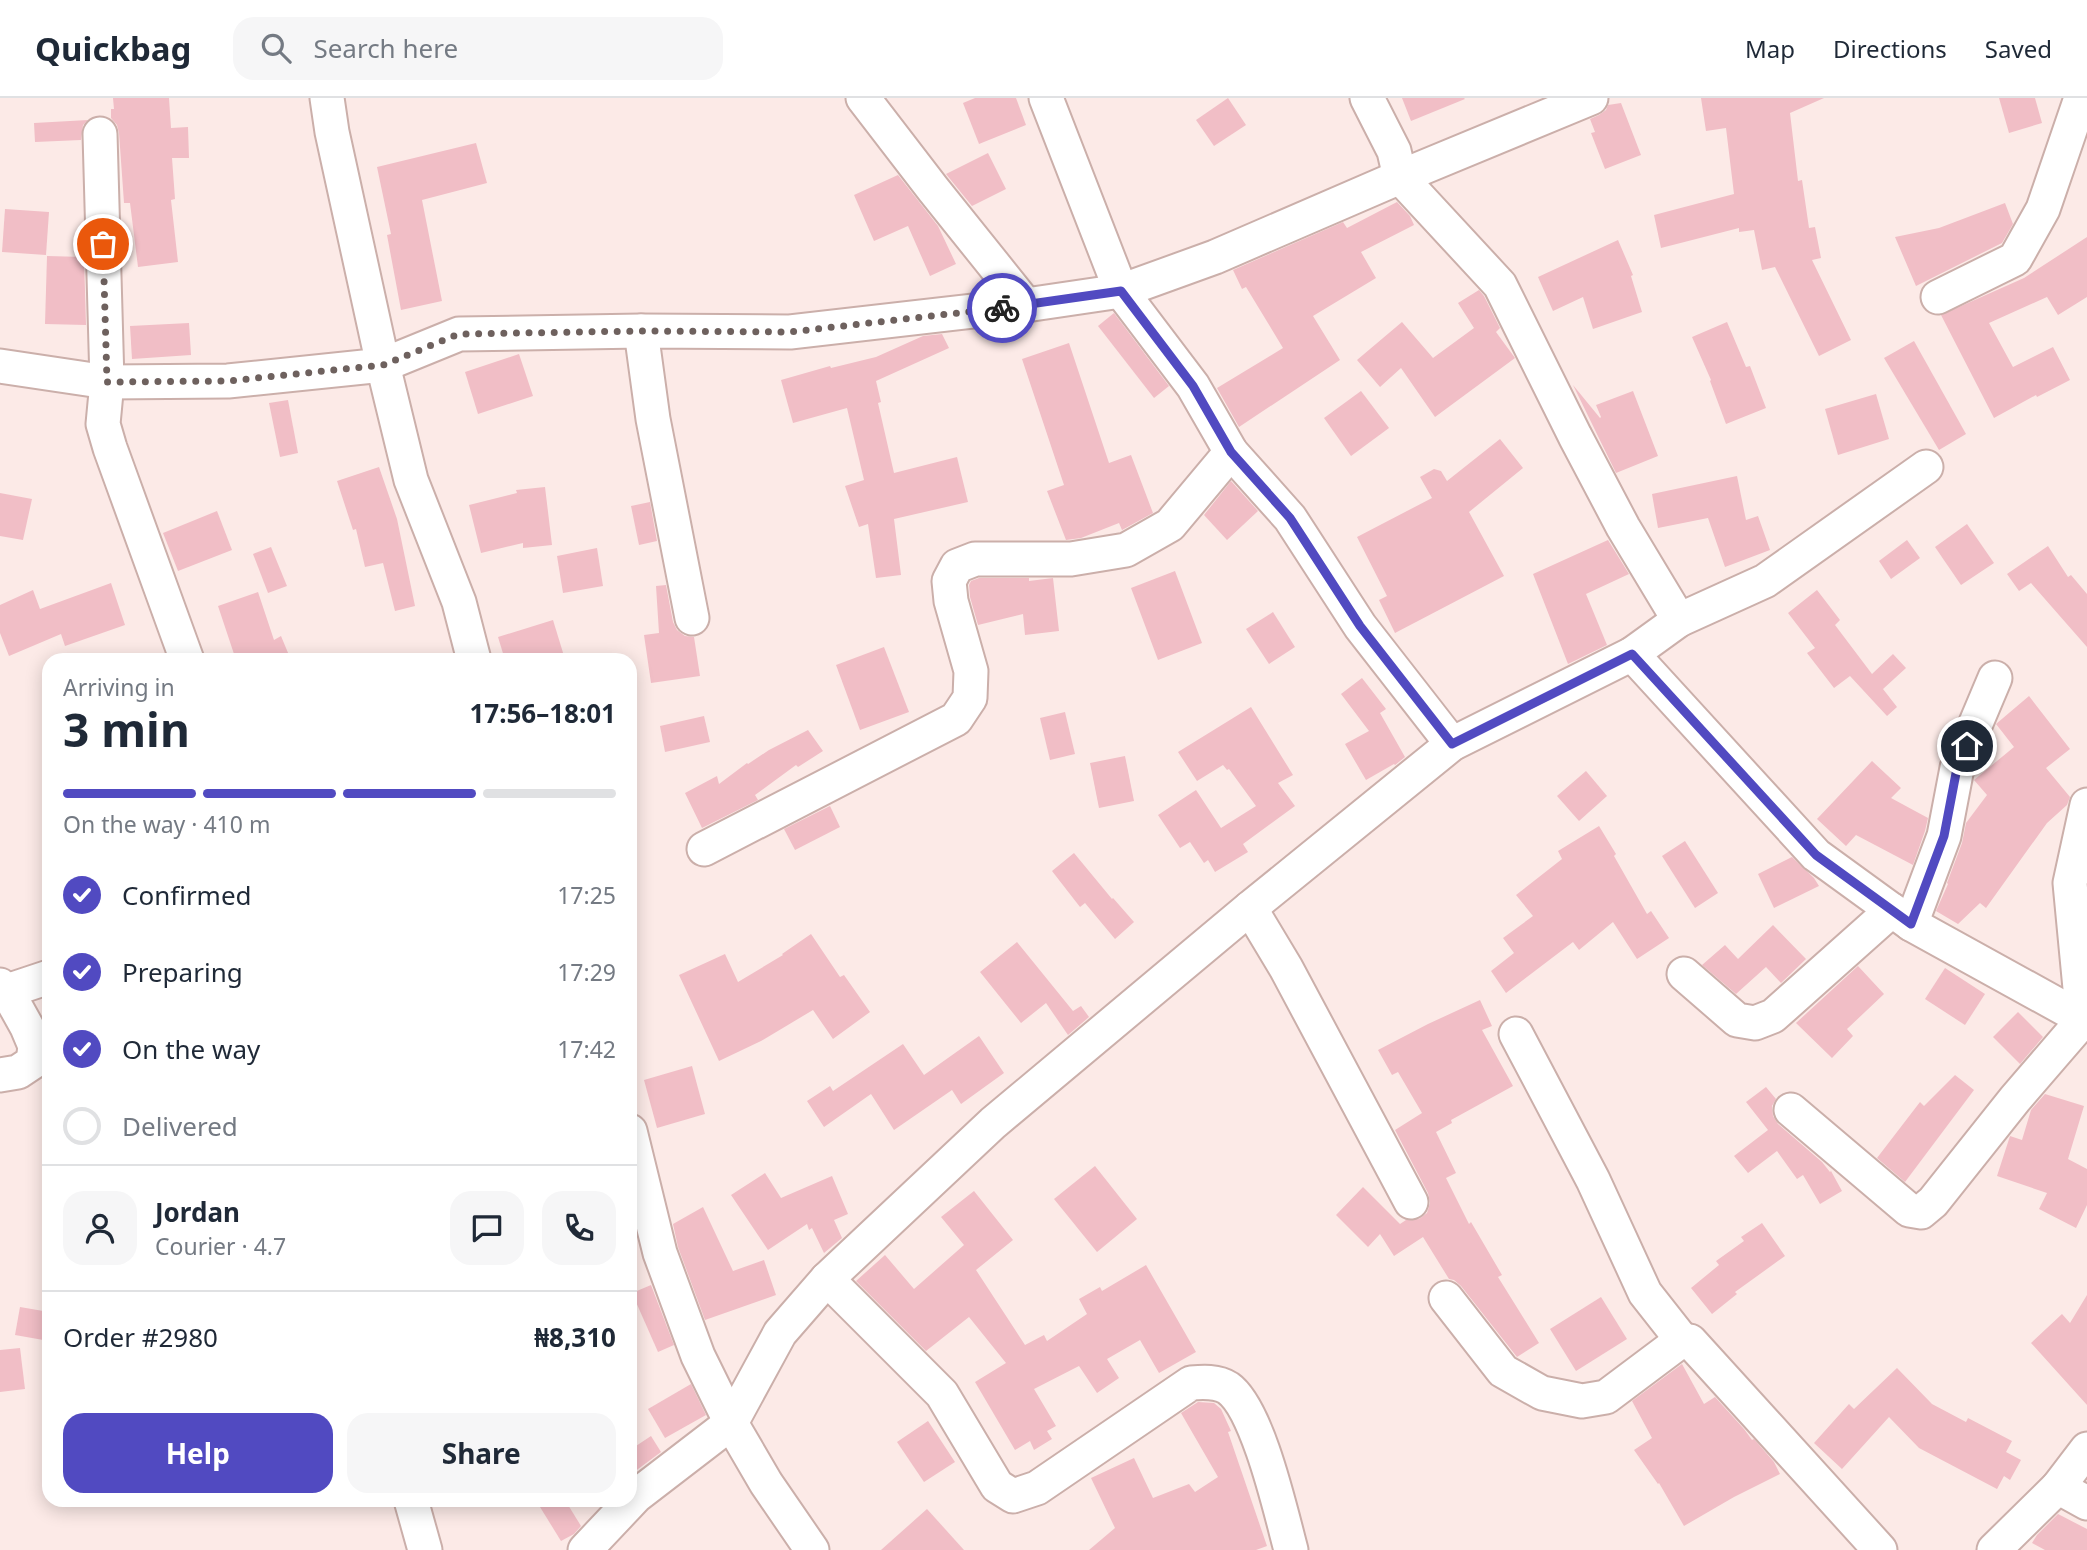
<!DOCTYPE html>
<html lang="en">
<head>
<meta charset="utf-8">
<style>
  :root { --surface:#fff; --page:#f6f6f7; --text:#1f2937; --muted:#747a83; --line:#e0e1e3; --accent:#514ac1 }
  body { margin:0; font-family:"Noto Sans",sans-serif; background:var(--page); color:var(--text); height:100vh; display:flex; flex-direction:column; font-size:26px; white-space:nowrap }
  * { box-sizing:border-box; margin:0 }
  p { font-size:23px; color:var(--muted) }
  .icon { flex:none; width:38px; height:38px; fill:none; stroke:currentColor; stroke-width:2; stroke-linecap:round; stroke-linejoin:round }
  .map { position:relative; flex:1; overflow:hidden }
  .panel { position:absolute; left:42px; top:555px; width:595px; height:854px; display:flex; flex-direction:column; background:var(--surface); border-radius:21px; box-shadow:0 4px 18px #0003 }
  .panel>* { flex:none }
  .pin { position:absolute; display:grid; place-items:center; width:60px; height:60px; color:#fff; margin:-30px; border:4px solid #fff; border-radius:50%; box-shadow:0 2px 7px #0007 }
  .courier { position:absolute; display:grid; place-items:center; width:70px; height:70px; margin:-35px; border:5px solid #514ac1; border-radius:50%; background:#fff; color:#222; box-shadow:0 2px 9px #0007 }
  .overview em { font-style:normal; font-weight:700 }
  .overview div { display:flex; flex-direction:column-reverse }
  .overview { display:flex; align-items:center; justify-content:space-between; height:119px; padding:0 21px }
  h1 { font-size:46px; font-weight:700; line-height:52px }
  .bar { display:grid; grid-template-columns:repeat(4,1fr); gap:10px 7px; align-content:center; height:84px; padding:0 21px }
  .bar i { height:9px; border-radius:5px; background:var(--line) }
  .bar .current { background:var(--accent) }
  .bar p { grid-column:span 4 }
  .line { display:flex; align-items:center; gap:18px; padding:0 21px; border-top:2px solid var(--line) }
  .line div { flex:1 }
  .round { display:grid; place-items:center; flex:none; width:74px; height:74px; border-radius:21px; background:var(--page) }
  ol { padding:0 21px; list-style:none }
  li { display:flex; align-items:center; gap:21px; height:77px }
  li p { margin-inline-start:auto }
  li .icon { padding:7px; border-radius:50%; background:var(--accent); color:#fff; stroke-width:4 }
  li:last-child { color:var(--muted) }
  li i { width:38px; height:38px; border:4px solid var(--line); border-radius:50% }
  .cta { display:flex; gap:14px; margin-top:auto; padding:14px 21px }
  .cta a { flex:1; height:80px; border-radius:21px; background:var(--accent); color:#fff; font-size:28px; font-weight:700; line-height:80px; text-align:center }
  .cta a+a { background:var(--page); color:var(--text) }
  header { display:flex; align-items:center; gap:42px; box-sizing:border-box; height:98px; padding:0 35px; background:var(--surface); border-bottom:2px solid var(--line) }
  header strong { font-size:33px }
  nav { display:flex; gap:38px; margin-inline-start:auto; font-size:24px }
  .search { width:490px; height:63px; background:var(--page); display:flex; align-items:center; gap:18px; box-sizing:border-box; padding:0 24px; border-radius:21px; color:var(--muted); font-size:26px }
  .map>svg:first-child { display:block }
</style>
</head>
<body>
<header>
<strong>Quickbag</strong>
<div class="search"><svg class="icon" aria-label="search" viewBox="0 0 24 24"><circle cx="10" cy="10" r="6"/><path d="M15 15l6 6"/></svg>Search here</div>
<nav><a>Map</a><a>Directions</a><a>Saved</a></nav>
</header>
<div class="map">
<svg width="2087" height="1452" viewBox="0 0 2087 1452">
  <rect width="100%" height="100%" fill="#fceae7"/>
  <!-- building -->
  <g fill="#f1bec6">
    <path d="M113 0H169L171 30 188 29 189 60H172L175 101 171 102 178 164 138 169 130 105H124L119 35 117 27 111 20V11H114Z"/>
    <path d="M975 0H1016L1026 27 979 46 963 5Z"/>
    <path d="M1228 0 1246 27 1214 48 1196 22Z"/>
    <path d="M1402 0H1464L1465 1 1411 23Z"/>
    <path d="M1701 0H1824L1790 15 1798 83 1802 82 1809 130 1815 129 1821 160 1812 162 1851 242 1819 258 1775 169 1762 172 1754 132 1739 134V130L1661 150 1654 117 1734 96 1726 30 1706 33Z"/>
    <path d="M1999 0H2035L2042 25 2009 35Z"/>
    <path d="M1621 5 1641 57 1605 71 1591 35 1595 34 1590 21 1599 17 1606 12 1608 7Z"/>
    <path d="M88 22 83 27 81 42 35 44 34 25Z"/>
    <path d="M476 45 487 85 422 102 442 203 401 212 387 137 391 136 377 69Z"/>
    <path d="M988 55 1006 91 972 108 946 76Z"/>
    <path d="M898 77 938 128 956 166 930 178 908 128 874 143 854 97Z"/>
    <path d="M1397 104 1410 118 1414 127 1361 154 1376 180 1313 218 1340 262 1239 329 1217 290 1283 250 1246 189 1242 191 1233 172 1343 124 1347 130Z"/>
    <path d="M2005 105 2013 126 2002 145 1916 188 1895 139 1939 130Z"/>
    <path d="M5 111 49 114 46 157 2 154Z"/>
    <path d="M2087 139V199L2058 217 2047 199 1989 225 2013 269 2053 249 2070 282 2037 299 2036 297 1994 320 1941 217 2024 180Z"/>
    <path d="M1618 142 1633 177 1631 178 1642 214 1593 231 1583 199 1553 213 1538 179Z"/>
    <path d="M47 158 84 159 86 227 45 226Z"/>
    <path d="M1479 192 1484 198 1500 230 1496 234 1515 260 1435 319 1401 270 1380 289 1357 262 1402 224 1433 260 1474 230 1458 205Z"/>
    <path d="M1114 215 1169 288 1154 300 1098 228Z"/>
    <path d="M1727 224 1746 269 1750 268 1766 310 1726 326 1710 283 1711 282 1692 239Z"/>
    <path d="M189 225 191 257 132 261 130 228Z"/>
    <path d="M942 236 949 250 876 283 881 304 878 305 894 375 957 359 968 404 894 421 901 477 876 480 868 426 859 429 845 388 864 382 847 310 793 325 781 282 830 268 831 270 876 259 923 238Z"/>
    <path d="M1914 243 1966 336 1939 352 1884 260Z"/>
    <path d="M1069 245 1109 365 1131 357 1153 415 1122 432 1119 425 1081 440 1066 442 1047 393 1064 387 1022 261Z"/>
    <path d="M519 256 533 298 478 316 465 274Z"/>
    <path d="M1573 287 1600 320 1601 319 1596 307 1633 293 1658 358 1616 375Z"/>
    <path d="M1361 293 1389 330 1351 358 1324 320Z"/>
    <path d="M1876 296 1889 341 1838 357 1825 311Z"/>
    <path d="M288 302 298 355 280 359 269 305Z"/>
    <path d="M1500 341 1523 370 1469 414 1504 478 1395 535 1379 502 1387 498 1357 439 1432 400 1420 379 1434 371 1441 373 1447 383Z"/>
    <path d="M379 369 397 421 415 508 395 513 383 465 365 469 356 431 353 432 337 383Z"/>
    <path d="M1737 378 1746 422 1758 418 1770 452 1725 469 1708 420 1658 430 1652 396Z"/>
    <path d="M1231 383 1258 413 1227 442 1204 417Z"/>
    <path d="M545 389 552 447 523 450V445L481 455 469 407 517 395 516 392Z"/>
    <path d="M0 395 32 401 23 442 0 438Z"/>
    <path d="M650 404 657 443 639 447 631 408Z"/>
    <path d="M217 413 232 452 178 473 163 435Z"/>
    <path d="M1967 426 1994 465 1961 487 1935 449Z"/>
    <path d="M1608 442 1629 476 1586 496 1607 547 1568 566 1533 476Z"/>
    <path d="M1907 442 1920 460 1891 481 1879 463Z"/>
    <path d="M2048 448 2068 479 2071 477 2087 496V549L2031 485 2019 493 2007 476Z"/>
    <path d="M271 449 287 488 268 495 253 456Z"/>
    <path d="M597 450 603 488 563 495 557 458Z"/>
    <path d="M1175 473 1202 545 1158 562 1131 490Z"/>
    <path d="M979 480H1029V483L1053 480 1059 533 1025 537 1023 516 978 527 970 499 969 487 971 483Z"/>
    <path d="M111 485 125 527 65 548 61 536 9 558 0 535V507L33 492 40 511Z"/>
    <path d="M666 487 673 524 677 532 685 538 694 539 700 578 651 585 644 537 659 535 656 488Z"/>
    <path d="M1817 492 1840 522 1835 527 1872 576 1893 556 1906 570 1883 591 1897 609 1887 618 1850 578 1834 590 1807 555 1815 550 1788 515Z"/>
    <path d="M258 494 274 542 281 538 291 562H228L235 559 218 508Z"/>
    <path d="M1273 514 1295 549 1269 566 1246 531Z"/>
    <path d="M553 522 564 558 553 562H505L498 539Z"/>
    <path d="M884 549 909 614 860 632 836 567Z"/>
    <path d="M1362 580 1386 611 1380 615 1405 659 1395 667 1394 666 1366 682 1345 646 1369 633 1341 596Z"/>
    <path d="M2029 598 2070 651 2046 670 2070 699 2067 707 2047 725 1986 810 1980 805 1958 826 1936 813 1948 786 1947 785 1962 745 1966 725 1987 697 1974 682 2014 649 1996 626Z"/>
    <path d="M1251 609 1293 677 1278 685 1295 708 1243 746 1248 754 1215 774 1208 762 1204 765 1190 744 1180 750 1158 717 1196 692 1221 730 1256 708 1229 671 1227 672 1223 667 1197 683 1178 654Z"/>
    <path d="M1065 614 1075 656 1050 662 1040 620Z"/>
    <path d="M704 618 710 644 665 654 660 628Z"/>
    <path d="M808 632 823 653 798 669 796 667 766 689 755 697 758 702 702 730 685 695 717 678 719 686 747 665 748 666 769 652Z"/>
    <path d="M1125 658 1134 703 1099 710 1090 665Z"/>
    <path d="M1872 663 1901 690 1891 700 1928 720 1925 733 1913 767 1856 737 1846 748 1817 721Z"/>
    <path d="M1586 673 1607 698 1579 723 1557 698Z"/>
    <path d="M830 708 840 729 795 752 784 731Z"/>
    <path d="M1599 728 1616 756 1614 758 1647 816 1651 813 1669 840 1637 861 1613 824 1579 852 1573 844 1506 895 1491 873 1514 855 1503 840 1533 818 1516 797 1562 761 1558 753Z"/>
    <path d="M1685 743 1718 795 1695 810 1662 758Z"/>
    <path d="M1074 755 1112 801 1113 800 1134 824 1115 841 1085 805 1080 809 1052 773Z"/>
    <path d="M1792 759 1814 780 1819 788 1774 810 1758 776Z"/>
    <path d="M1773 827 1806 861 1781 885 1766 869 1736 896 1702 867 1725 847 1738 861Z"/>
    <path d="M811 836 840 879 844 877 870 914 833 941 813 912 761 943 719 963 679 877 725 856 738 884 783 857 782 856Z"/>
    <path d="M1017 844 1073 913 1081 908 1089 919 1068 937 1046 905 1021 925 980 874Z"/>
    <path d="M1858 868 1884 896 1847 931 1853 938 1832 960 1796 925Z"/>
    <path d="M1945 870 1985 896 1965 927 1925 901Z"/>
    <path d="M1480 902 1492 928 1482 932 1513 988 1451 1022 1452 1025 1436 1034 1456 1075 1446 1080 1469 1126 1471 1124 1502 1177 1498 1179 1539 1245 1517 1259 1461 1188 1454 1182 1449 1181 1423 1139 1394 1158 1380 1136 1368 1149 1336 1117 1363 1089 1400 1126 1406 1122 1419 1121 1427 1115 1430 1105 1428 1095 1395 1032 1422 1015 1398 974 1392 977 1378 952 1428 926Z"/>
    <path d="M2018 914 2043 939 2020 966 1993 939Z"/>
    <path d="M979 938 1004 975 961 1006 952 992 894 1032 871 996 824 1029 807 1003 830 988 833 993 903 946 924 977Z"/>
    <path d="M692 968 705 1016 657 1030 644 982Z"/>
    <path d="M1955 977 1974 992 1905 1084 1877 1060 1920 1004 1924 1008Z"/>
    <path d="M1766 989 1776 1001 1772 1008 1773 1018 1778 1026 1822 1064 1830 1074 1831 1073 1842 1093 1820 1106 1803 1077 1797 1081 1777 1053 1748 1075 1734 1058 1768 1032 1746 1004Z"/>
    <path d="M2045 996 2084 1008 2068 1061 2087 1071V1107L2076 1130 2039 1111 2047 1095 1997 1078 2010 1038 2022 1042 2031 1012Z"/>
    <path d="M1095 1068 1137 1121 1097 1154 1054 1101Z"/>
    <path d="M765 1075 781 1100 832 1078 848 1116 834 1122 842 1140 824 1155 812 1130 809 1132 807 1126 768 1152 731 1097Z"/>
    <path d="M974 1093 1013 1142 976 1172 1025 1247 1044 1237 1047 1243 1087 1216 1079 1201 1100 1189 1102 1193 1146 1167 1196 1254 1159 1275 1140 1242 1107 1261 1119 1280 1097 1295 1079 1268 1034 1291 1056 1328 1047 1333 1052 1341 1034 1352 1030 1343 1015 1352 975 1284 1006 1265 969 1219 926 1253 856 1183 885 1157 914 1191 964 1147 941 1119Z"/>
    <path d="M703 1109 733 1173 764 1162 776 1197 705 1222 678 1149 673 1126Z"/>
    <path d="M1762 1125 1785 1158 1735 1194 1737 1196 1712 1216 1691 1190 1719 1167 1716 1163 1744 1143 1741 1139Z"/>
    <path d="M651 1187 674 1247 658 1254 632 1195Z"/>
    <path d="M2087 1197V1307L2031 1245 2062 1216 2070 1225Z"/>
    <path d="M1601 1199 1627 1241 1576 1273 1550 1231Z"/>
    <path d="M20 1209 49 1214V1243L15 1237Z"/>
    <path d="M20 1250 25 1291 0 1294V1252Z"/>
    <path d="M1682 1266 1704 1306 1715 1299 1744 1331 1752 1342 1754 1341 1774 1364 1780 1376 1734 1399 1684 1428 1659 1385 1658 1386 1634 1352 1652 1340 1632 1303Z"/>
    <path d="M1897 1270 1932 1306 1966 1324 1968 1320 2012 1343 2006 1354 2021 1362 2010 1382 2004 1378 1997 1391 1919 1350 1889 1319 1842 1371 1814 1345 1849 1306 1854 1311Z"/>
    <path d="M691 1286 706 1317 665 1340 648 1311Z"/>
    <path d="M1198 1304 1214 1305 1221 1311 1231 1333 1228 1334 1267 1448 1256 1452H1089L1115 1430 1091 1380 1134 1360 1153 1400 1189 1386 1195 1394 1218 1379 1181 1315Z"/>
    <path d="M928 1323 955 1364 924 1384 897 1344Z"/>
    <path d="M651 1338 661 1354 630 1377V1352Z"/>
    <path d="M551 1402H565L581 1428 574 1436 561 1443 540 1409Z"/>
    <path d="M927 1411 964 1452H881Z"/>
    <path d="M2058 1416 2087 1431V1452H2045L2032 1445 2037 1437Z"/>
  </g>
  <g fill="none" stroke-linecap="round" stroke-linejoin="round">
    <defs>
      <g id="minor">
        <path d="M327 0 332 34 383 267 411 382 459 504 474 562"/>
        <path d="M863 0 933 91 1026 207"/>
        <path d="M1046 0 1121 193 1193 288 1231 354 1290 420 1360 528 1452 646"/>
        <path d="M1367 0 1394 53 1400 79 1500 187 1575 338 1623 429 1679 522"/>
        <path d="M100 36 107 284 103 326 110 350 187 562"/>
        <path d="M1938 199 2015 161 2043 111 2081 0"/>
        <path d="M641 233 653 321 692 520"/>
        <path d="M0 268 107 284 228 283 383 267 459 236 641 233 790 234 1026 207 1121 193 1215 159 1400 79 1591 0"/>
        <path d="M1632 556 1816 757 1911 826 2087 923"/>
        <path d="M704 751 956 621 970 600 971 573 951 503 949 483 957 468 975 461H1071L1126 452 1170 427 1231 354"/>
        <path d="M1250 810 1286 870 1411 1104"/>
        <path d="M1911 826 1944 738 1957 670 1995 580"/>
        <path d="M1684 876 1737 922 1755 925 1773 918 1892 812"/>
        <path d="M0 887 7 893 49 879"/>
        <path d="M1516 936 1593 1082 1645 1195 1682 1242"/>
        <path d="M0 977 18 974 33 964 35 948 27 929 7 893"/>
        <path d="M1791 1012 1909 1112 1921 1114 1933 1104 2015 1001 2083 922 2070 785 2087 707"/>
        <path d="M630 1033 660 1155 698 1258 731 1325 766 1385 812 1452"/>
        <path d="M827 1181 942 1296 997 1388 1013 1398 1037 1390 1191 1285C1203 1284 1217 1283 1228 1290 1258 1311 1281 1415 1291 1452"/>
        <path d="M1446 1200 1503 1273 1542 1295 1582 1303 1606 1299 1682 1242 1690 1243 1880 1452"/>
        <path d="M2058 1389 2087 1405"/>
        <path d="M411 1402 425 1452"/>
        <path d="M585 1452 636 1398 731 1325 780 1235 827 1181 993 1025 1250 810 1452 646 1632 556 1679 522 1765 483 1926 369"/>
        <path d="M1994 1452 2058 1389 2087 1351"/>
      </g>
    </defs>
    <!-- minor casing -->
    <use href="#minor" stroke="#cbafaa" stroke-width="37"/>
    <!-- minor -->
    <use href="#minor" stroke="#fff" stroke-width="33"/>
  </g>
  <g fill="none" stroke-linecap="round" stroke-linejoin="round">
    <!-- done -->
    <path stroke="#6e615e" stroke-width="7" stroke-dasharray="0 12.6" d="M103 146 107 284 228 283 383 267 459 236 641 233 790 234 1002 210"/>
    <!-- route -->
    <path stroke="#514ac1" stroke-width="9" d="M1002 210 1121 193 1193 288 1231 354 1290 420 1360 528 1452 646 1632 556 1816 757 1911 826 1944 738 1957 670 1967 648"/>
  </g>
</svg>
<div class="pin" style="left:103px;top:146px;background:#ea580c"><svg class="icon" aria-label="bag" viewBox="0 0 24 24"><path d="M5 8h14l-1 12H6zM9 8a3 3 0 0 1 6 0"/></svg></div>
<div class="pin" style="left:1967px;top:648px;background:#1f2937"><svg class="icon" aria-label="home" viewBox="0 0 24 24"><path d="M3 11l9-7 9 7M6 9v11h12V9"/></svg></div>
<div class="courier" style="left:1002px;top:210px"><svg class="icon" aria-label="bike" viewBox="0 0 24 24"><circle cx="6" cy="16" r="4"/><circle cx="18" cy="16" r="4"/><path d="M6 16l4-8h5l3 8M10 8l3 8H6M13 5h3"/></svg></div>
<section class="panel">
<div class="overview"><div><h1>3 min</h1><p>Arriving in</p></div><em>17:56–18:01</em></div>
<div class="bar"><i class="current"></i><i class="current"></i><i class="current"></i><i></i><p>On the way · 410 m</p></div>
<ol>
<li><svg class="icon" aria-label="check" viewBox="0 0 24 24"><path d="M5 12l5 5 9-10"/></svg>Confirmed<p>17:25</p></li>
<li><svg class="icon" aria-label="check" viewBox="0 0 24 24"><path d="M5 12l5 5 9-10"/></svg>Preparing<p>17:29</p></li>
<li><svg class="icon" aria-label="check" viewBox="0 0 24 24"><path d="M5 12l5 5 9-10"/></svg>On the way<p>17:42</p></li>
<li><i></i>Delivered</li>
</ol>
<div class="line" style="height:126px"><a class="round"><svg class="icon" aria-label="person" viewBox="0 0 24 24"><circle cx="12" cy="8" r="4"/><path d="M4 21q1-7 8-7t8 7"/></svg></a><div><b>Jordan</b><p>Courier · 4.7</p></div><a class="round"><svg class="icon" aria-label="chat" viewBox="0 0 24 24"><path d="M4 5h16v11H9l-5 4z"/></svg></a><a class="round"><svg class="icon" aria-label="phone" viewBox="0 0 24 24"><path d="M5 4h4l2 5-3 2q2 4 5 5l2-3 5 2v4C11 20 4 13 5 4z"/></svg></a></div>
<div class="line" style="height:91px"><div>Order #2980</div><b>₦8,310</b></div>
<div class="cta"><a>Help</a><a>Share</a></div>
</section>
</div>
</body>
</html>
